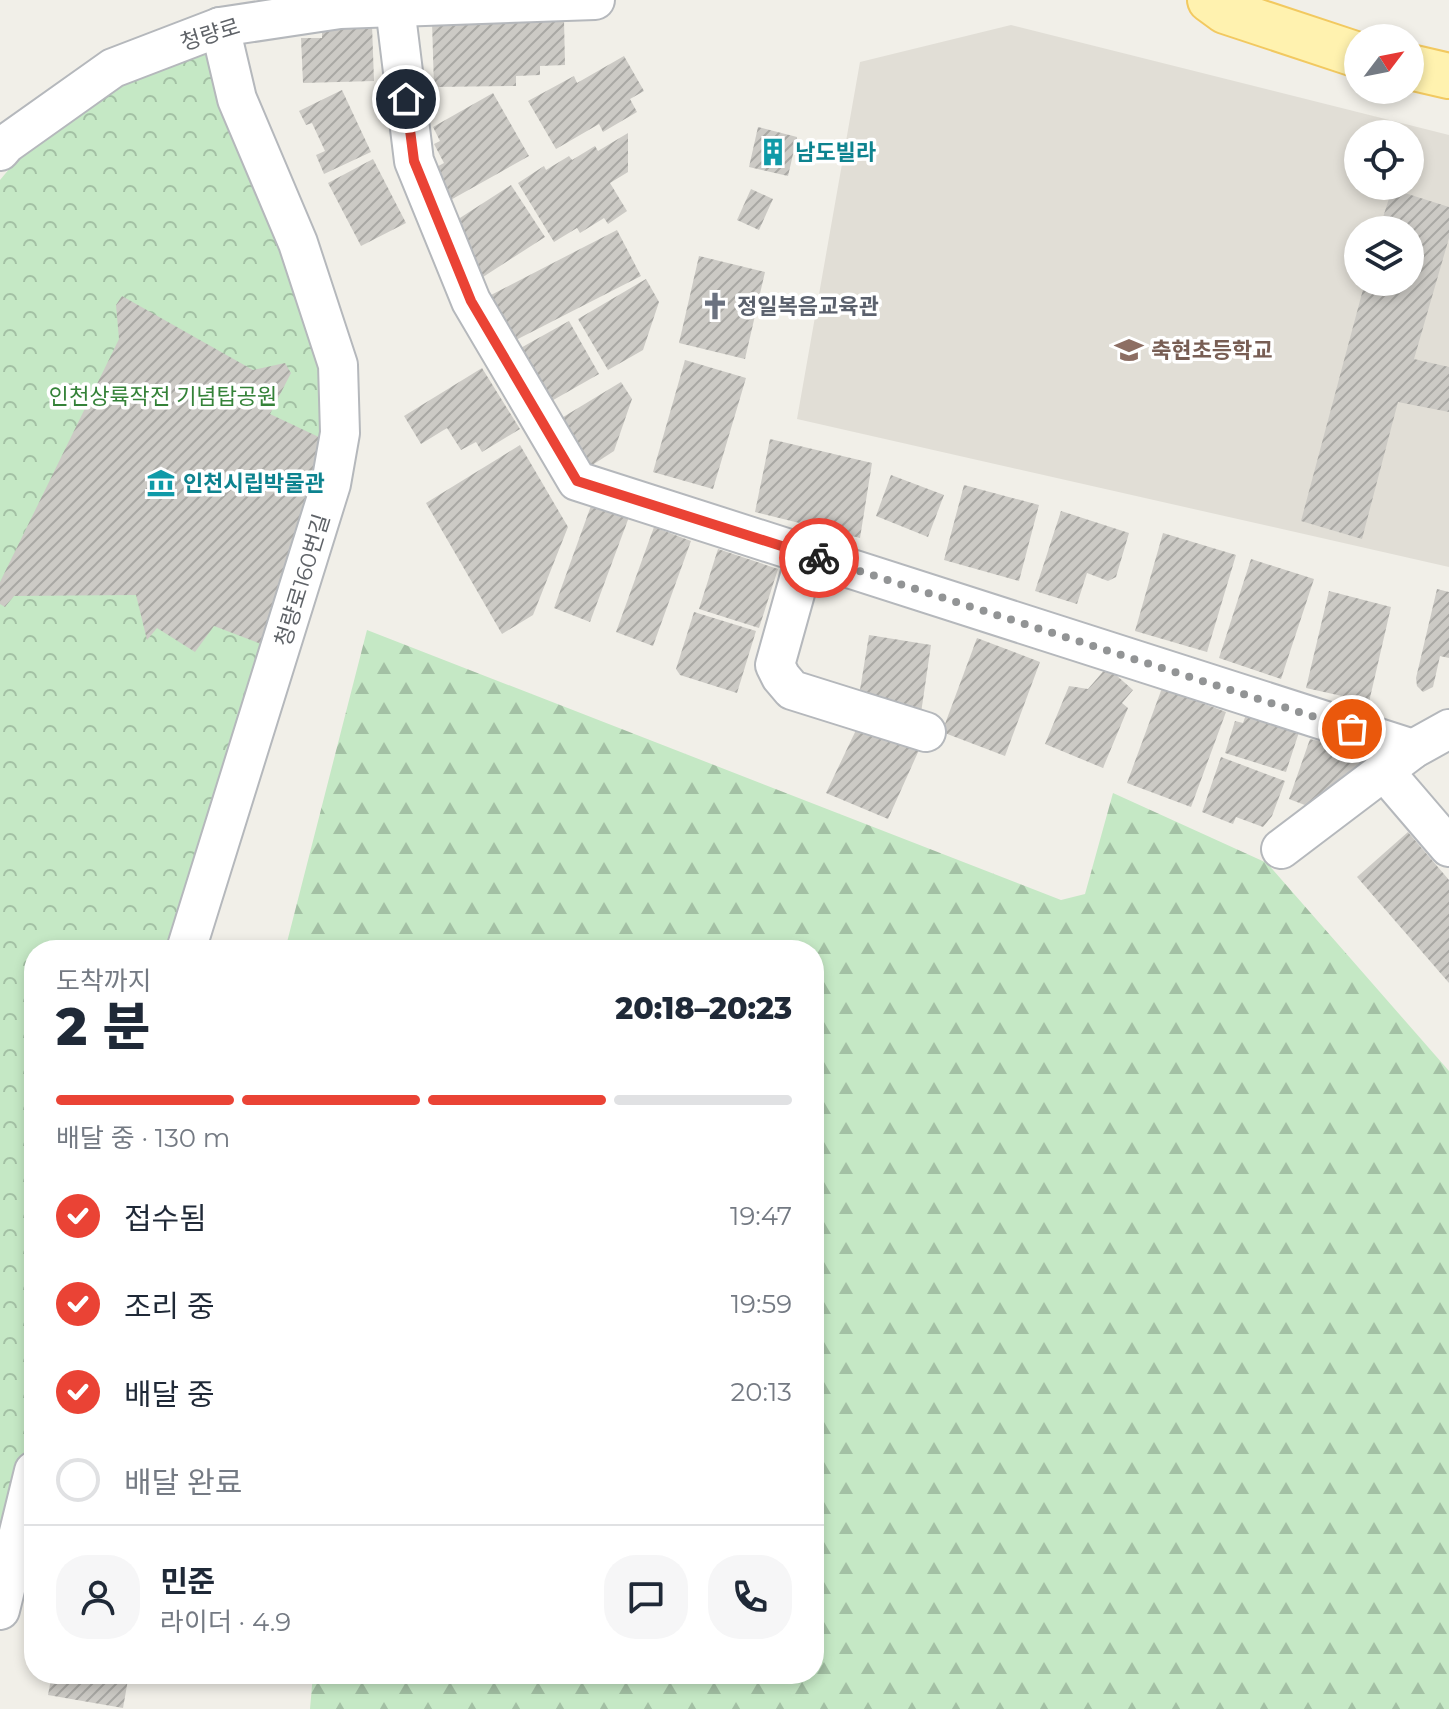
<!DOCTYPE html>
<html lang="ko">
<head>
<meta charset="utf-8">
<style>
  :root { --surface:#fff; --page:#f6f6f7; --text:#1f2937; --muted:#747a83; --line:#e0e1e3; --accent:#ea4335 }
  body { margin:0; font-family:Montserrat,"Noto Sans KR",sans-serif; background:var(--page); color:var(--text); height:100vh; display:flex; flex-direction:column; font-size:30px; white-space:nowrap }
  * { box-sizing:border-box; margin:0 }
  p { font-size:26px; color:var(--muted) }
  .icon { flex:none; width:44px; height:44px; fill:none; stroke:currentColor; stroke-width:2; stroke-linecap:round; stroke-linejoin:round }
  .map { position:relative; flex:1; overflow:hidden }
  .sheet { position:absolute; left:24px; top:940px; width:800px; height:744px; display:flex; flex-direction:column; background:var(--surface); border-radius:32px; box-shadow:0 4px 12px #0003 }
  .sheet>* { flex:none }
  .needle { width:52px; rotate:58deg }
  .tools { position:absolute; left:1344px; top:24px; display:grid; gap:16px }
  .tools a { display:grid; place-items:center; width:80px; height:80px; border-radius:50%; background:var(--surface); box-shadow:0 4px 12px #0003; font-size:40px }
  .pin { position:absolute; display:grid; place-items:center; width:68px; height:68px; color:#fff; margin:-34px; border:4px solid #fff; border-radius:50%; box-shadow:0 2px 8px #0007 }
  .courier { position:absolute; display:grid; place-items:center; width:80px; height:80px; margin:-40px; border:6px solid #ea4335; border-radius:50%; background:#fff; color:#222; box-shadow:0 2px 10px #0007 }
  .headline em { font-style:normal; font-weight:800 }
  .headline div { display:flex; flex-direction:column-reverse }
  .headline { display:flex; align-items:center; justify-content:space-between; height:136px; padding:0 32px }
  h1 { font-size:52px; font-weight:800; line-height:60px }
  .bar { display:grid; grid-template-columns:repeat(4,1fr); gap:12px 8px; align-content:center; height:96px; padding:0 32px }
  .bar i { height:10px; border-radius:6px; background:var(--line) }
  .bar .on { background:var(--accent) }
  .bar p { grid-column:span 4 }
  .line { display:flex; align-items:center; gap:20px; padding:0 32px; border-top:2px solid var(--line) }
  .line div { flex:1 }
  .round { display:grid; place-items:center; flex:none; width:84px; height:84px; border-radius:32px; background:var(--page) }
  ol { padding:0 32px; list-style:none }
  li { display:flex; align-items:center; gap:24px; height:88px }
  li p { margin-inline-start:auto }
  li .icon { padding:8px; border-radius:50%; background:var(--accent); color:#fff; stroke-width:4 }
  li:last-child { color:var(--muted) }
  li i { width:44px; height:44px; border:4px solid var(--line); border-radius:50% }
  .map>svg:first-child { display:block }
</style>
</head>
<body>
<div class="map">
<svg width="1449" height="1709" viewBox="0 0 1449 1709">
  <defs>
    <pattern id="forest-firs" width="22" height="20" patternUnits="userSpaceOnUse" patternTransform="scale(2)"><rect width="22" height="20" fill="#c5e8c5"/><path d="M5 1l3.5 6h-7zM16 11l3.5 6h-7z" fill="#a3c0a4"/></pattern>
    <pattern id="park-crowns" width="20" height="18" patternUnits="userSpaceOnUse" patternTransform="scale(2)"><rect width="20" height="18" fill="#c5e8c5"/><path d="M2 6a3 3 0 1 1 6 0M12 15a3 3 0 1 1 6 0" fill="none" stroke="#a3c0a4"/></pattern>
    <pattern id="building-hatch" width="6" height="6" patternUnits="userSpaceOnUse" patternTransform="scale(2)"><rect width="6" height="6" fill="#cccac5"/><path d="M-1 1l2-2M0 6l6-6M5 7l2-2" fill="none" stroke="#a9a8a4"/></pattern>
  </defs>
  <rect width="100%" height="100%" fill="#f1efe8"/>
  <!-- education -->
  <path fill="#e1ded6" fill-rule="evenodd" d="M1011 25 1449 135V567L797 419 860 62ZM1358 134H1410V186H1358ZM1358 230H1410V282H1358Z"/>
  <!-- forest -->
  <path fill="url(#forest-firs)" d="M367 630 1061 900 1085 894 1113 793 1267 863 1449 1071V1709H310L313 1674H814V950H285Z"/>
  <!-- park -->
  <path fill="url(#park-crowns)" d="M213 47 327 364 322 471 174 950H34V1440L0 1565V180L20 156 114 87Z"/>
  <!-- building -->
  <g fill="url(#building-hatch)">
    <path d="M564 20 565 65 540 66V75L516 76V86L434 87 432 22Z"/>
    <path d="M372 25 374 81 303 83 301 38H322V26Z"/>
    <path d="M624 56 644 91 630 99 637 112 603 132 599 124 556 149 528 101 574 76 577 83Z"/>
    <path d="M342 90 371 152 324 174 316 155 325 151 312 123 306 125 299 111Z"/>
    <path d="M493 93 529 156 447 202 429 171 444 163 434 144 440 141 433 127Z"/>
    <path d="M758 127 797 137 788 176 749 167Z"/>
    <path d="M628 133V172L610 183 627 211 608 224 604 218 580 233 577 228 554 242 518 183 544 166 546 170 569 156 572 160 595 146 598 151Z"/>
    <path d="M373 159 406 223 361 246 328 183Z"/>
    <path d="M511 185 545 237 483 277 449 225Z"/>
    <path d="M751 189 773 199 759 230 737 220Z"/>
    <path d="M1392 189 1449 207V238L1414 359 1449 367V412L1398 402 1362 539 1301 521 1365 282H1410V230H1379Z"/>
    <path d="M617 230 641 276 512 342 489 296Z"/>
    <path d="M699 256 765 272 745 359 679 343Z"/>
    <path d="M646 279 659 302 643 350 608 370 578 319Z"/>
    <path d="M122 296 253 370 285 363 291 373 270 414 323 439 261 644 214 626 195 652 157 628 147 640 136 595 14 596 5 607 0 604V582L119 339 116 305Z"/>
    <path d="M569 321 599 374 548 403 517 350Z"/>
    <path d="M685 360 746 378 713 489 653 472Z"/>
    <path d="M482 368 520 429 482 452 476 442 461 450 447 428 421 444 404 416Z"/>
    <path d="M621 382 632 399 614 451 583 471 555 422Z"/>
    <path d="M770 439 872 463 860 538 755 512Z"/>
    <path d="M520 445 568 527 533 615 502 634 426 503Z"/>
    <path d="M891 475 944 495 928 537 876 516Z"/>
    <path d="M964 485 1039 505 1019 581 944 560Z"/>
    <path d="M592 503 629 517 590 622 554 608Z"/>
    <path d="M1061 511 1129 533 1116 577 1108 581 1087 573 1077 604 1035 591Z"/>
    <path d="M654 527 691 541 653 646 616 632Z"/>
    <path d="M1163 533 1236 555 1207 652 1135 631Z"/>
    <path d="M718 549 778 569 759 628 699 609Z"/>
    <path d="M1251 559 1314 579 1281 679 1219 658Z"/>
    <path d="M1437 589 1449 592V658L1440 656 1433 687 1423 692 1417 686 1416 678Z"/>
    <path d="M1329 591 1391 607 1369 702 1306 688Z"/>
    <path d="M694 612 756 631 737 693 680 675 676 669Z"/>
    <path d="M869 635 931 645 921 713 858 702Z"/>
    <path d="M977 638 1040 662 1005 756 942 732Z"/>
    <path d="M1107 667 1133 690 1122 703 1128 708 1103 768 1045 744 1069 686 1088 689Z"/>
    <path d="M1162 688 1226 712 1191 807 1127 783Z"/>
    <path d="M1248 709 1301 726 1286 772 1225 753 1235 721 1243 723Z"/>
    <path d="M857 728 919 750 888 819 826 793Z"/>
    <path d="M1339 738 1366 752 1361 774 1318 810 1289 799 1310 739 1333 744Z"/>
    <path d="M1221 757 1285 781 1272 816 1263 827 1236 817 1233 824 1202 812Z"/>
    <path d="M1408 832 1449 880V983L1357 877Z"/>
    <path d="M52 1674H129L123 1708 48 1695Z"/>
  </g>
  <g fill="none" stroke-linecap="round" stroke-linejoin="round">
    <defs>
      <g id="minor">
        <path d="M395 7 414 161 471 301 577 481 1413 749"/>
        <path d="M0 151 6 144 113 68 220 27 340 9 595 0"/>
        <path d="M806 554 775 665 781 677 792 690 926 732"/>
        <path d="M1383 770 1449 847"/>
        <path d="M1281 849 1413 749 1449 729"/>
        <path d="M186 950 331 484 340 433 338 365 298 243 237 99 220 27"/>
        <path d="M0 1610 34 1471"/>
      </g>
      <g id="major">
        <path d="M1210 0 1225 11 1358 55"/>
        <path d="M1410 67 1449 76"/>
      </g>
    </defs>
    <!-- minor casing -->
    <use href="#minor" stroke="#b5b8bc" stroke-width="42"/>
    <!-- major casing -->
    <use href="#major" stroke="#f2c960" stroke-width="48"/>
    <!-- minor -->
    <use href="#minor" stroke="#fff" stroke-width="38"/>
    <!-- major -->
    <use href="#major" stroke="#fff2af" stroke-width="44"/>
  </g>
  <g fill="none" stroke-linecap="round" stroke-linejoin="round">
    <!-- done -->
    <path stroke="#929495" stroke-width="8" stroke-dasharray="0 14.4" d="M819 558 1352 729"/>
    <!-- route -->
    <path stroke="#ea4335" stroke-width="10" d="M406 99 414 161 471 301 577 481 819 558"/>
  </g>
  <!-- icons -->
  <defs>
    <symbol id="building-bare" viewBox="-9 -9 18 18"><path d="M-4-6H4V6H1V3H-1V6H-4ZM-2.5-4.3h1.7v1.8h-1.7ZM.8-4.3h1.7v1.8H.8ZM-2.5-1h1.7V.8h-1.7ZM.8-1h1.7V.8H.8Z" fill="#0f9aa8" stroke="#fff" stroke-width="2.5" paint-order="stroke"/></symbol>
    <symbol id="church-bare" viewBox="-9 -9 18 18"><path d="M-1.2-6h2.4v3.5h3.3v2.4h-3.3V6h-2.4V-.1h-3.3v-2.4h3.3Z" fill="#6b7280" stroke="#fff" stroke-width="2.5" paint-order="stroke"/></symbol>
    <symbol id="school-bare" viewBox="-9 -9 18 18"><path d="M0-5L7-2L0 1L-7-2ZM-4 1L0 2.5L4 1V4Q0 6-4 4Z" fill="#8d6e63" stroke="#fff" stroke-width="2.5" paint-order="stroke"/></symbol>
    <symbol id="museum-bare" viewBox="-9 -9 18 18"><path d="M0-6L6-3V-2H-6V-3ZM-5-1h2V3h-2ZM-1-1h2V3h-2ZM3-1h2V3H3ZM-6 4H6V6H-6Z" fill="#0f9aa8" stroke="#fff" stroke-width="2.5" paint-order="stroke"/></symbol>
  </defs>
  <g fill-rule="evenodd">
    <use href="#building-bare" x="753" y="132" width="40" height="40"/>
    <use href="#church-bare" x="695" y="286" width="40" height="40"/>
    <use href="#school-bare" x="1109" y="330" width="40" height="40"/>
    <use href="#museum-bare" x="141" y="463" width="40" height="40"/>
  </g>
  <g text-anchor="middle" stroke-width="7" stroke-linejoin="round" paint-order="stroke">
    <!-- street labels -->
    <g font-size="22" fill="#5f6368" stroke="#fff">
      <text transform="translate(210 34) rotate(-17)" y="8">청량로</text>
      <text transform="translate(302 580) rotate(-73)" y="8">청량로160번길</text>
    </g>
    <!-- culture labels -->
    <g font-size="22" font-weight="bold" fill="#0d838f" stroke="#fff" text-anchor="start">
      <text x="795" y="160">남도빌라</text>
      <text x="183" y="491">인천시립박물관</text>
    </g>
    <!-- worship labels -->
    <g font-size="22" font-weight="bold" fill="#5b616d" stroke="#fff" text-anchor="start">
      <text x="737" y="314">정일복음교육관</text>
    </g>
    <!-- education labels -->
    <g font-size="22" font-weight="bold" fill="#785e54" stroke="#fff" text-anchor="start">
      <text x="1151" y="358">축현초등학교</text>
    </g>
    <!-- park labels -->
    <g font-size="22" fill="#348238" stroke="#fff">
      <text x="163" y="404">인천상륙작전 기념탑공원</text>
    </g>
  </g>
</svg>
<div class="tools">
<a><svg class="needle" viewBox="-14 -14 28 28"><path d="M0-13l5 13h-10z" fill="#e53935"/><path d="M0 13l5-13h-10z" fill="#747a83"/></svg></a>
<a><svg class="icon" aria-label="locate" viewBox="0 0 24 24"><circle cx="12" cy="12" r="6"/><path d="M12 2v4M12 18v4M2 12h4M18 12h4"/></svg></a>
<a><svg class="icon" aria-label="layers" viewBox="0 0 24 24"><path d="M12 4l9 5-9 5-9-5zM3 14l9 5 9-5"/></svg></a>
</div>
<div class="pin" style="left:1352px;top:729px;background:#ea580c"><svg class="icon" aria-label="bag" viewBox="0 0 24 24"><path d="M5 8h14l-1 12H6zM9 8a3 3 0 0 1 6 0"/></svg></div>
<div class="pin" style="left:406px;top:99px;background:#1f2937"><svg class="icon" aria-label="home" viewBox="0 0 24 24"><path d="M3 11l9-7 9 7M6 9v11h12V9"/></svg></div>
<div class="courier" style="left:819px;top:558px"><svg class="icon" aria-label="bike" viewBox="0 0 24 24"><circle cx="6" cy="16" r="4"/><circle cx="18" cy="16" r="4"/><path d="M6 16l4-8h5l3 8M10 8l3 8H6M13 5h3"/></svg></div>
<section class="sheet">
<div class="headline"><div><h1>2 분</h1><p>도착까지</p></div><em>20:18–20:23</em></div>
<div class="bar"><i class="on"></i><i class="on"></i><i class="on"></i><i></i><p>배달 중 · 130 m</p></div>
<ol>
<li><svg class="icon" aria-label="check" viewBox="0 0 24 24"><path d="M5 12l5 5 9-10"/></svg>접수됨<p>19:47</p></li>
<li><svg class="icon" aria-label="check" viewBox="0 0 24 24"><path d="M5 12l5 5 9-10"/></svg>조리 중<p>19:59</p></li>
<li><svg class="icon" aria-label="check" viewBox="0 0 24 24"><path d="M5 12l5 5 9-10"/></svg>배달 중<p>20:13</p></li>
<li><i></i>배달 완료</li>
</ol>
<div class="line" style="height:144px"><a class="round"><svg class="icon" aria-label="person" viewBox="0 0 24 24"><circle cx="12" cy="8" r="4"/><path d="M4 21q1-7 8-7t8 7"/></svg></a><div><b>민준</b><p>라이더 · 4.9</p></div><a class="round"><svg class="icon" aria-label="chat" viewBox="0 0 24 24"><path d="M4 5h16v11H9l-5 4z"/></svg></a><a class="round"><svg class="icon" aria-label="phone" viewBox="0 0 24 24"><path d="M5 4h4l2 5-3 2q2 4 5 5l2-3 5 2v4C11 20 4 13 5 4z"/></svg></a></div>
</section>
</div>
</body>
</html>
